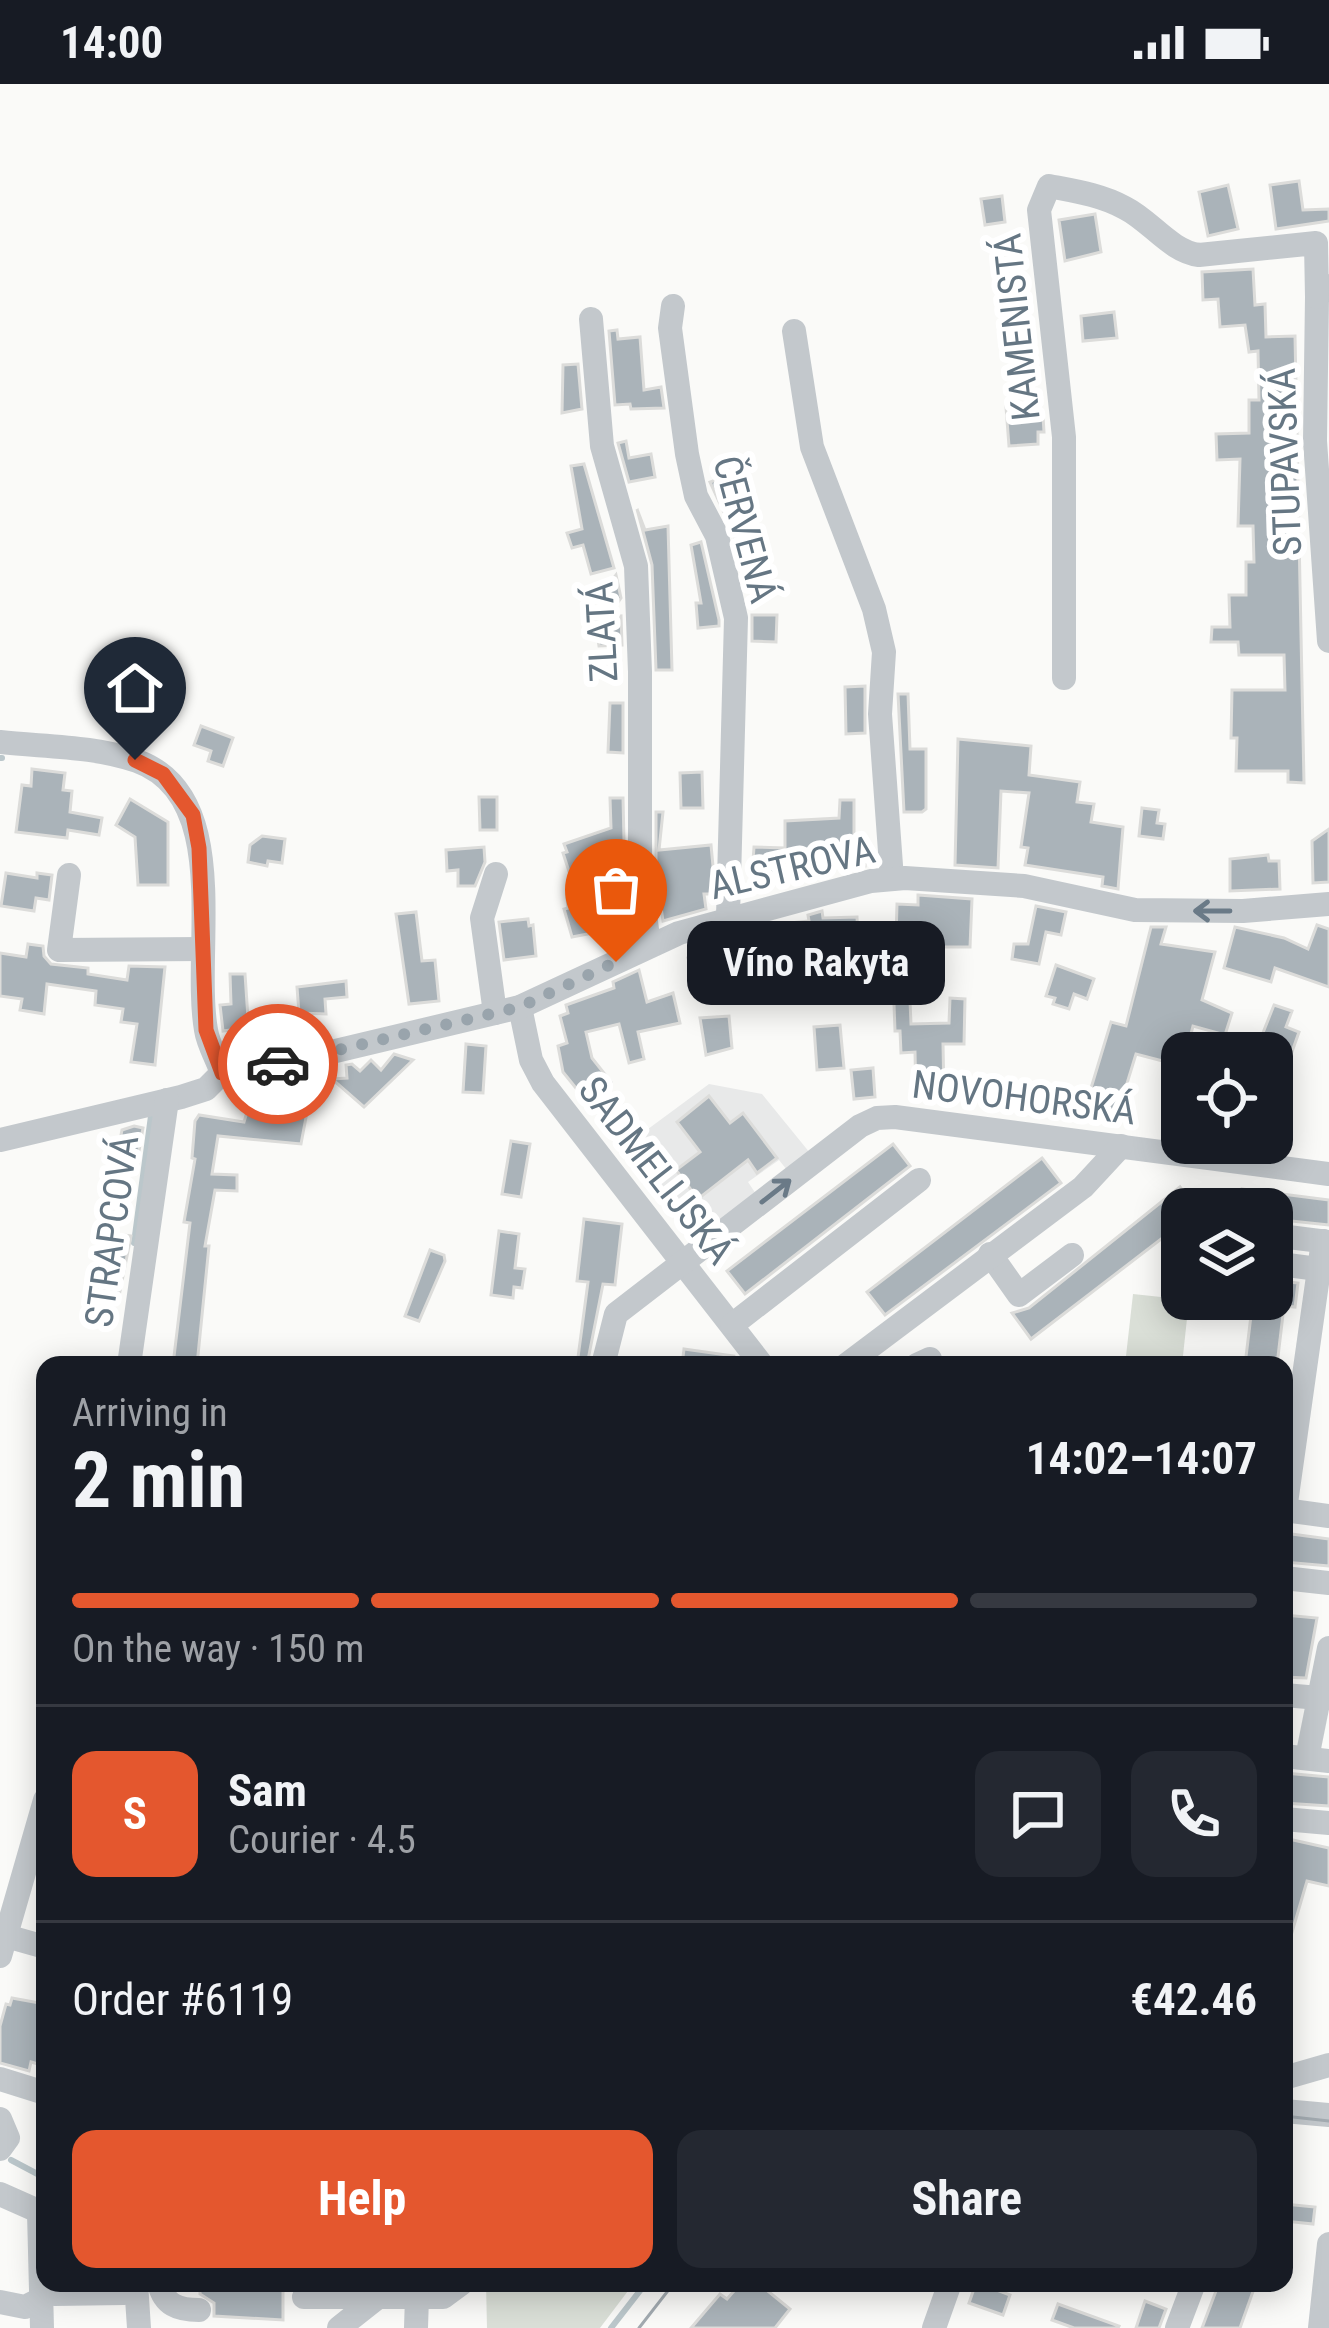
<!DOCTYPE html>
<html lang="en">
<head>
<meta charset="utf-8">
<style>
  :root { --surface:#171b24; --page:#242831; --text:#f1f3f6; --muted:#9ea1a6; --line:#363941; --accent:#e4572e }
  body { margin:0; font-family:"Roboto Condensed",sans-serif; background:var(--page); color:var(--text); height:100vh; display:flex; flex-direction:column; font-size:45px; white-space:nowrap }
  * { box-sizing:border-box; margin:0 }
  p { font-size:39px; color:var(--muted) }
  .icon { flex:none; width:66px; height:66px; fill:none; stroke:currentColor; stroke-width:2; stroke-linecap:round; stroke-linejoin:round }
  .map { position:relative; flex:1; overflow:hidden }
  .sheet { position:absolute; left:36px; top:1272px; width:1257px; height:936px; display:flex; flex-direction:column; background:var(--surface); border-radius:24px; box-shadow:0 6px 30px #0003 }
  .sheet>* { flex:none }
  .fabs { position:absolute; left:1161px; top:948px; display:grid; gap:24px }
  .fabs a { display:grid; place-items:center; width:132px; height:132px; border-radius:24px; background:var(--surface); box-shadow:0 6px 30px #0003; font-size:60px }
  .pin { position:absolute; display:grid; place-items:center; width:102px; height:102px; color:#fff; margin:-123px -51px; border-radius:50% 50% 50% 0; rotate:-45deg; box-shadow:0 0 12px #0007 }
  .pin .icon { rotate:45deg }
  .courier { position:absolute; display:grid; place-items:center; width:120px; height:120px; margin:-60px; border:9px solid #e4572e; border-radius:50%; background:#fff; color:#222; box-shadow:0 3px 15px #0007 }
  .bubble { position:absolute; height:84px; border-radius:24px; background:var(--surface); box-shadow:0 6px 30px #0003; font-size:39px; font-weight:700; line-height:84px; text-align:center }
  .summary em { font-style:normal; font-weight:700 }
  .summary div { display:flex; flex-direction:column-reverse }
  .summary { display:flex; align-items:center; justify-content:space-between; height:204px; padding:0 36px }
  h1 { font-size:78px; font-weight:700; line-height:90px }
  .bar { display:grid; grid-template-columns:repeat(4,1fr); gap:18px 12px; align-content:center; height:144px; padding:0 36px }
  .bar i { height:15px; border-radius:9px; background:var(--line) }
  .bar .selected { background:var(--accent) }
  .bar p { grid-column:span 4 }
  .line { display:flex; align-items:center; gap:30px; padding:0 36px; border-top:3px solid var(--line) }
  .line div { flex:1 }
  .round { display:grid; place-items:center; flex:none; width:126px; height:126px; border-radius:24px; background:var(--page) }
  .action { display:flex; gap:24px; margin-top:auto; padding:24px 36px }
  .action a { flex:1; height:138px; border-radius:24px; background:var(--accent); color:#fff; font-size:48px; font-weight:700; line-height:138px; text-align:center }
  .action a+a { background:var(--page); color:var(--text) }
  .status { display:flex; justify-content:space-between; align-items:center; height:84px; padding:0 60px; background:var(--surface); direction:ltr }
  .status svg { height:33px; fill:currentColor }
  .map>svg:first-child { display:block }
</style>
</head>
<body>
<div class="status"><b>14:00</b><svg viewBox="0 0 49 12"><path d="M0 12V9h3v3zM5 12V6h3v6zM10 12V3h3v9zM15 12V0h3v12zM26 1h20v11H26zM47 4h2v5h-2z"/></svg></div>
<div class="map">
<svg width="1329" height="2244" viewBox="0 0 1329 2244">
  <rect width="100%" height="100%" fill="#fafaf8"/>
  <!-- built -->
  <path fill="#e8e9e9" d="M709 1000 762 1010 810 1069 787 1086 779 1076 748 1098 756 1110 692 1158 621 1065Z"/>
  <!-- green -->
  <g fill="#dadfd7">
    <path d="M1133 1210 1189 1216 1182 1281H1125Z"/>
    <path d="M486 2199H634L600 2244H487Z"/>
  </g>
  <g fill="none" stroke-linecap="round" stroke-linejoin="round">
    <!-- stream -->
    <g stroke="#bbc7cb" stroke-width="6">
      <path d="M0 674H2"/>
      <path d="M134 1159 151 1032"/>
      <path d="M11 2076 45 2094"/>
      <path d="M611 2244 646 2199"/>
    </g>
  </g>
  <!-- building -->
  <g fill="#aab3b9" stroke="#dcdcda" stroke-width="3">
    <path d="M1299 97 1303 126 1329 125V137L1276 145 1270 101Z"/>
    <path d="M1228 101 1238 145 1208 152 1199 108Z"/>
    <path d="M1002 112 1005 138 985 141 981 115Z"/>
    <path d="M1095 130 1101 168 1065 177 1059 136Z"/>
    <path d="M1253 185 1255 221 1265 220 1266 253 1295 252 1304 699 1288 698V687H1236L1237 654H1231L1232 606H1285L1284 571H1239L1238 558H1211L1212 543H1230L1229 511H1246V478H1254L1253 442H1238L1240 375 1217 376 1216 350 1249 349V316H1259L1258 267 1249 268 1245 241 1220 243 1218 215 1203 216 1202 188Z"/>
    <path d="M1114 228 1117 254 1083 257 1081 232Z"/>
    <path d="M617 246 618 255 640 253 644 306 661 303 664 324 631 325 630 320 615 321 609 247Z"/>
    <path d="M578 280 582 325 562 329 563 281Z"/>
    <path d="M1035 321 1036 333 1043 332 1044 348H1038V360L1009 362 1006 323Z"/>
    <path d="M626 357 629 374 651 370 655 393 629 398 618 359Z"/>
    <path d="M584 380 614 484 591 490 583 461 572 464 567 449 582 445 571 382Z"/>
    <path d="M724 393 749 468 740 471 742 486 733 448 710 398Z"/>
    <path d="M637 425 645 446 668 442 672 586H656L652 481Z"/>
    <path d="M701 458 719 536V542L698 544 696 519H701L691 461Z"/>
    <path d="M616 491 621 514 607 534 621 532 622 561 599 562 595 536 603 534 600 512Z"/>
    <path d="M752 531H777L776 558 752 557Z"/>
    <path d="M865 602V649L846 650 845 603Z"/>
    <path d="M898 610H908L910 665H926V725L922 728H904Z"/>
    <path d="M610 619H623V669L608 668Z"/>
    <path d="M201 642 233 654 223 682 208 677 211 667 194 661Z"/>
    <path d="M958 655 1031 662 1029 691 1080 698 1077 718 1094 720 1091 738 1123 743 1118 805 1102 802 1103 793 1025 781 1028 764 1021 763 1029 709 1001 707 998 784 955 781Z"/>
    <path d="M32 685 65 689 63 706 72 707 70 728 102 734 99 751 68 746 67 754 16 748 22 701 31 702Z"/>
    <path d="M702 688 703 724H681L680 689Z"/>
    <path d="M479 713H497V746H480Z"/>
    <path d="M610 714H623L625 800 594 802 603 834 597 836 598 848 572 853 564 825 568 824 567 814 577 812 563 769 567 768 564 760 611 744Z"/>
    <path d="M130 715 168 738V801H138L135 753 116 741Z"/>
    <path d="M840 716H854V767H865V782L825 781V787L779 786V796H753L754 789 747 783 753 777 754 763 785 764V737L839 734Z"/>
    <path d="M1142 724 1159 726 1157 739 1165 740 1163 755 1139 752Z"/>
    <path d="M656 728H663L659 766 711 761 713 782 712 810H704L706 825 663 837 656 789Z"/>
    <path d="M1329 745V798L1313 799 1312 757Z"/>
    <path d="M262 752 285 755 282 779 268 777 267 782 248 778 250 761Z"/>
    <path d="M484 763 485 778 475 802H458V786L447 787 446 766Z"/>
    <path d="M1268 771 1269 777H1279L1280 805 1230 807V775Z"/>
    <path d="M6 789 37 794V789L52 791 49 816 36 814 34 827 1 822Z"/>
    <path d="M918 811 972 815 970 863H942V858L896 854 897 820 918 821Z"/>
    <path d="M1036 822 1066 828 1061 851 1046 848 1039 880 1012 875 1014 860H1028Z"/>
    <path d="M822 827 823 834 857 833 859 874 827 876 830 896 816 898 815 893 775 896 774 889 750 891V853L771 851 770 841 809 837 808 831Z"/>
    <path d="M416 828 422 877 435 876 439 917 409 920 396 830Z"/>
    <path d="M528 835 529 842 533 841 536 872 504 876 499 838Z"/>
    <path d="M1317 841 1329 845V903L1275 884 1271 898 1224 884 1235 843 1284 854 1308 865Z"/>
    <path d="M1151 843H1166L1161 860 1215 868 1202 916 1232 929 1225 951 1193 942 1186 969H1182V982L1136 970 1117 1032 1085 1024 1111 938 1126 942Z"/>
    <path d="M28 860 43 862 44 872 51 880 88 884V890L127 896 129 882 165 883 155 981 131 978 137 940 121 938 123 925 95 921 96 907 47 900 44 930 20 926 22 915 0 912V869L26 873Z"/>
    <path d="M725 866V897L695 903 688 874Z"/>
    <path d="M1056 881 1094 895 1087 915 1074 910 1069 925 1053 920 1055 914 1046 912Z"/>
    <path d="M639 886 647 918 673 909 680 939 638 948 644 975 629 979 619 940 586 948 592 974 611 998 604 1004 610 1011 592 1024 563 988 558 962 567 959 560 932 568 929 566 921 614 904 613 898Z"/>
    <path d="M230 890H245L248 934 256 933 258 956 232 957 231 946 223 947 220 921 231 920Z"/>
    <path d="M893 893H909L911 940 949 939 950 914 965 915 964 960H943L944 1011 916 1012 915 968 901 969 900 947H895Z"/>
    <path d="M346 897 347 913 325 915 326 930 299 929 297 903Z"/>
    <path d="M1274 921 1292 927 1286 943 1299 948 1274 1018 1272 969H1255Z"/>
    <path d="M729 932 732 964 706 971 700 934Z"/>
    <path d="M840 941 844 984 817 986 814 943Z"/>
    <path d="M466 960 486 962 483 1009 463 1008Z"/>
    <path d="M394 970 413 976 364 1023 332 995 347 994 346 981 352 980 360 987 371 976 381 986Z"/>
    <path d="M873 984 875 1013 854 1015 851 986Z"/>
    <path d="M1038 1005 1074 1013 1069 1029 1035 1019Z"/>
    <path d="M289 1008 310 1012 301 1060 218 1052 212 1090 237 1091V1107L215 1106 205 1162H209L197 1281H173L190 1139 184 1138 195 1075 192 1074 195 1037 199 1031 244 1038 251 1015 286 1021Z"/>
    <path d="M709 1012 730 1039 743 1029 777 1074 757 1089 748 1076 698 1115 676 1086 700 1068 677 1038Z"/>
    <path d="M134 1042 143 1044 136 1084 111 1080 113 1059 119 1061 122 1046Z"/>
    <path d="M511 1057 530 1060 521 1113 502 1110Z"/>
    <path d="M893 1060 910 1082 745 1210 727 1187Z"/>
    <path d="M1042 1074 1061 1099 885 1231 867 1208Z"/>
    <path d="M1180 1103 1197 1125H1182V1139L1031 1255 1012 1229 1029 1224Z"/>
    <path d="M1242 1105 1329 1116V1141L1272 1135V1125H1239Z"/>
    <path d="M584 1135 622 1140 615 1201 603 1200 587 1281H577L588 1198 577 1197Z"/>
    <path d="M499 1147 519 1150 515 1184 525 1185 522 1204 514 1203 513 1214 491 1211Z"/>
    <path d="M104 1148 131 1152 119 1212 96 1209Z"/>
    <path d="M430 1166 444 1171 445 1177 419 1237 405 1232Z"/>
    <path d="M1272 1196 1298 1199 1295 1223 1284 1222 1277 1281H1245L1253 1215H1272Z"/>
    <path d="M684 1265 734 1272 736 1281H682Z"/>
    <path d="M1284 1449 1329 1455V1482L1284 1478Z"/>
    <path d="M1284 1531 1317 1534 1306 1594 1284 1593Z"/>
    <path d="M1284 1689 1329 1693V1722L1284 1719Z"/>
    <path d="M1284 1754 1329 1764V1802L1307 1797 1288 1862H1284Z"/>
    <path d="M12 1914 45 1920V1982L31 1978 29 1987 0 1979V1942L6 1920 10 1921Z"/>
    <path d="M1284 2120 1315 2123 1313 2140 1284 2137Z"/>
    <path d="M200 2199H283V2236L214 2232V2219L200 2210Z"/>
    <path d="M741 2199H758L790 2225 775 2244H691L720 2210 727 2215Z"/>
    <path d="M976 2199H993L991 2204 1010 2211 1003 2231 969 2219Z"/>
    <path d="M1219 2199H1256L1240 2244H1202Z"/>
    <path d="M1145 2217 1166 2225 1159 2244H1136Z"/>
    <path d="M1058 2220 1119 2242 1118 2244H1074L1052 2236Z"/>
  </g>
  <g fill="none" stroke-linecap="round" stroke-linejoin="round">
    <!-- minor -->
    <g stroke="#c3c8cc" stroke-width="24">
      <path d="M1327 202 1317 213 1315 357 1329 557"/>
      <path d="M673 222 670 244 687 370 696 412 717 452 736 534 728 833"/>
      <path d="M591 235 602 362 636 482 640 588V790L649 861"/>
      <path d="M794 247 812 363 874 525 884 568 880 630 892 795"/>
      <path d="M1064 594V353L1039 126 1049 102C1075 107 1102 111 1125 124 1151 137 1170 167 1199 171L1316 159 1317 213"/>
      <path d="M0 658C45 663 94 662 137 677 234 712 192 865 206 946 208 960 217 975 222 989"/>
      <path d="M69 791 59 866 202 865"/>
      <path d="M520 923 531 976 543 999 762 1281"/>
      <path d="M495 929 482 834 496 790"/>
      <path d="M222 989 281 980 520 923 679 849 871 797 905 794 1024 802 1135 826 1243 827 1329 820"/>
      <path d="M0 1056 181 1013 206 1005 222 989"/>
      <path d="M1272 1151 1329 1158"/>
      <path d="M990 1170 1019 1211 1072 1171"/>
      <path d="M1272 1179 1318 1185"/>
      <path d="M732 1241 919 1096"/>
      <path d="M129 1281 167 1016"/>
      <path d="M603 1281 616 1230 860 1042 877 1034 895 1033 1329 1090"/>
      <path d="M846 1281 1083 1103 1121 1062"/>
      <path d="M917 1281 930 1275"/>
      <path d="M1284 1426 1329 1432"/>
      <path d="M1285 1426 1323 1157"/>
      <path d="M1284 1494 1329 1499"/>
      <path d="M1284 1611 1319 1614 1329 1564"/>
      <path d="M1284 1672 1329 1677"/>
      <path d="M1307 1674 1319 1614"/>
      <path d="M1284 1735 1329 1739"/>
      <path d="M6 1852 45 1863"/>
      <path d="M0 1872 45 1716"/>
      <path d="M1284 1994 1329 1981"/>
      <path d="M0 1995 45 2009"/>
      <path d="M1284 2027 1329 2031"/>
      <path d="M0 2035 8 2054 0 2065"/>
      <path d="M0 2110 45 2130"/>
      <path d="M39 2129 42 2244"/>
      <path d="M136 2199 139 2244"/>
      <path d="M159 2199C164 2221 178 2226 199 2226"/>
      <path d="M41 2201 54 2210 124 2209"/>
      <path d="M304 2213H378"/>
      <path d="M0 2218 25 2223 41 2215"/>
      <path d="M339 2244 378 2213H443L462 2199"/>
      <path d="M416 2244 417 2213"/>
      <path d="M934 2244 950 2199"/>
      <path d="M1177 2244 1194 2199"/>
      <path d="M1320 2244 1329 2160"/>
    </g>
    <!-- tram -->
    <g stroke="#a2aab0" stroke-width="3">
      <path d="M1284 2032 1329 2037"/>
      <path d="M639 2244 674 2199"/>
    </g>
  </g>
  <!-- one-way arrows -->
  <defs><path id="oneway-shaft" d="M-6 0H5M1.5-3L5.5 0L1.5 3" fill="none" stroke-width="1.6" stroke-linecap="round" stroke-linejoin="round" transform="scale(3)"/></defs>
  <g stroke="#6a7a87">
    <use href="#oneway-shaft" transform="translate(1212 827) rotate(-180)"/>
    <use href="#oneway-shaft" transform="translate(776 1107) rotate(-38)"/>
  </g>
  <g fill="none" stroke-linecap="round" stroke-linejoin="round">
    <!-- done -->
    <path stroke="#99a4ac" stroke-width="12" stroke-dasharray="0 21.6" d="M278 980 520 923 616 878"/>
    <!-- route -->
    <path stroke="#e4572e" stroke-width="15" d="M135 676 163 690 193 731 199 764 206 946 222 989 278 980"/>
  </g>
  <g text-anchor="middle" stroke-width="12" stroke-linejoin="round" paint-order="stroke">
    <!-- street labels -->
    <g font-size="39" fill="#657683" stroke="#fff">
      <text transform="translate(1016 243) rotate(-96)" y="14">KAMENISTÁ</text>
      <text transform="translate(1284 378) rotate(-92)" y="14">STUPAVSKÁ</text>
      <text transform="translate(746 445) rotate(75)" y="14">ČERVENÁ</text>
      <text transform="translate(601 548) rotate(-93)" y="14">ZLATÁ</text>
      <text transform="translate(792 783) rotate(-13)" y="14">ALSTROVA</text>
      <text transform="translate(1024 1013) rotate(7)" y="14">NOVOHORSKÁ</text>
      <text transform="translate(657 1086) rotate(52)" y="14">SADMELIJSKÁ</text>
      <text transform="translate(111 1147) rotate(-82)" y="14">STRAPCOVÁ</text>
    </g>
  </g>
</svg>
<div class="fabs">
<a><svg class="icon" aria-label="locate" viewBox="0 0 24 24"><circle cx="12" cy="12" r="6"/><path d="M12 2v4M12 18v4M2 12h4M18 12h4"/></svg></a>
<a><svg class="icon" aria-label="layers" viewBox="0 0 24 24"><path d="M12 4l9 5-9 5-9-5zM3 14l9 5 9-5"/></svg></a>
</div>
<div class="pin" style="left:616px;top:878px;background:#ea580c"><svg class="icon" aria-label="bag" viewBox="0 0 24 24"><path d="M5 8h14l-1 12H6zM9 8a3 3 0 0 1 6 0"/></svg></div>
<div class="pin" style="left:135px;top:676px;background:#1f2937"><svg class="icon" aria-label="home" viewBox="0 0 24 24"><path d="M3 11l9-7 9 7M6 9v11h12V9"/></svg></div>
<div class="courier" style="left:278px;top:980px"><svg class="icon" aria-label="car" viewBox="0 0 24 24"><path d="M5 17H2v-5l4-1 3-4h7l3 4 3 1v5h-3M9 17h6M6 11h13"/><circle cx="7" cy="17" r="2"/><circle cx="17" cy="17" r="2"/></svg></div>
<div class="bubble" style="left:687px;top:837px;width:258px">Víno Rakyta</div>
<section class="sheet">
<div class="summary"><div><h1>2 min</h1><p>Arriving in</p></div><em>14:02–14:07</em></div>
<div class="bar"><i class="selected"></i><i class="selected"></i><i class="selected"></i><i></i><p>On the way · 150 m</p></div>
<div class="line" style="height:216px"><b class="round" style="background:var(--accent);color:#fff">S</b><div><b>Sam</b><p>Courier · 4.5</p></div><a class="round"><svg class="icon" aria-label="chat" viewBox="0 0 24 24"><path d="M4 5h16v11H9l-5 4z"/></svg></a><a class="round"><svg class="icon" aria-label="phone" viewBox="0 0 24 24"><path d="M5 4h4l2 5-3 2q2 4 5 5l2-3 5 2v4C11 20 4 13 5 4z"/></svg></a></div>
<div class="line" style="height:156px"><div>Order #6119</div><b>€42.46</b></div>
<div class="action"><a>Help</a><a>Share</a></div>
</section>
</div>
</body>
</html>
